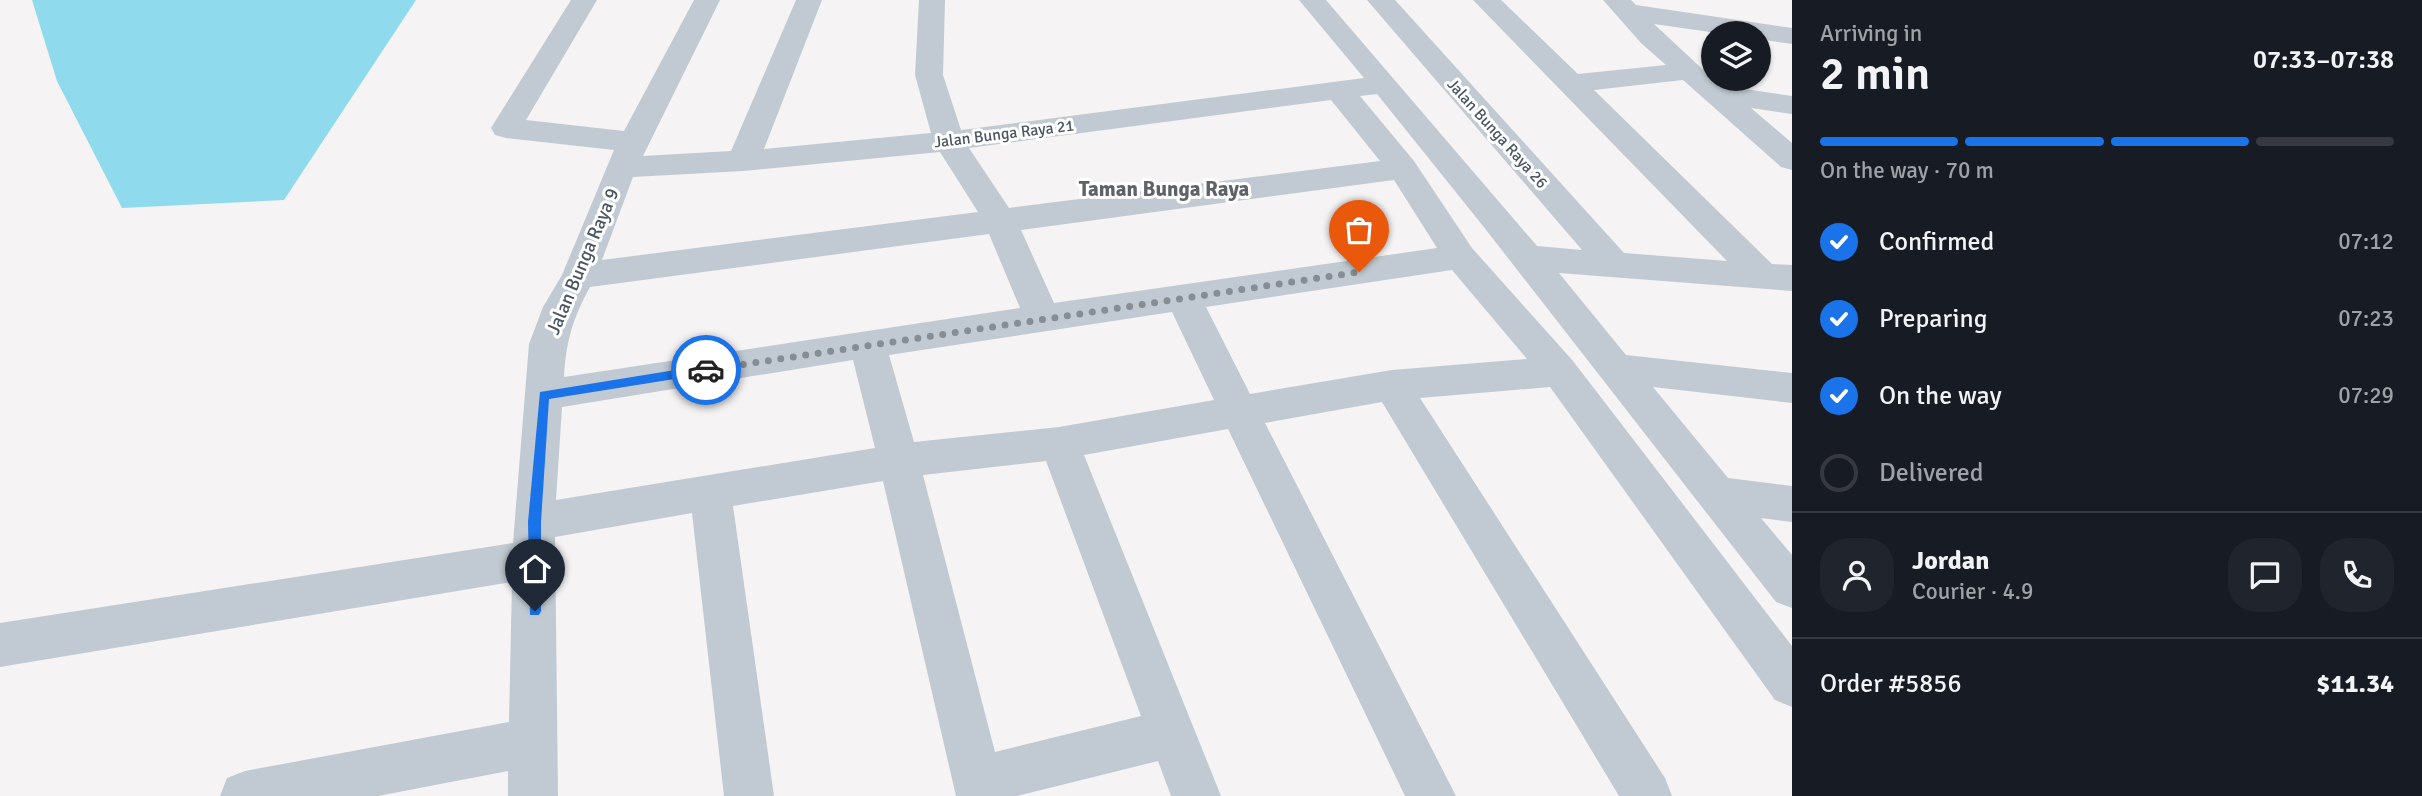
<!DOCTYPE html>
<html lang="en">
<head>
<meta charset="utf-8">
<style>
  :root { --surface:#171b24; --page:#20242c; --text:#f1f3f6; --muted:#9ea1a6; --line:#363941; --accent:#1a73e8 }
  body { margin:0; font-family:Signika,sans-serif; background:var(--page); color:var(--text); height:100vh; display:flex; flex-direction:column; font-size:26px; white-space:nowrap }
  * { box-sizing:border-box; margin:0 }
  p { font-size:23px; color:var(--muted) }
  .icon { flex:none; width:38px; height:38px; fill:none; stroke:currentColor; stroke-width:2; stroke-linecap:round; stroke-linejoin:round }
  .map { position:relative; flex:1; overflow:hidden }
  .side { display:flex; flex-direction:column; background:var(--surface); width:630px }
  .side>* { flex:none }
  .fabs { position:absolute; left:1701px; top:21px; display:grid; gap:14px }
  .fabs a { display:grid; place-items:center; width:70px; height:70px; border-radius:50%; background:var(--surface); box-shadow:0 2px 5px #0004; font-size:35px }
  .pin { position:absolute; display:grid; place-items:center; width:60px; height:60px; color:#fff; margin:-72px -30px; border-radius:50% 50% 50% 0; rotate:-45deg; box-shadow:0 0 7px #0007 }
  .pin .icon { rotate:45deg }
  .courier { position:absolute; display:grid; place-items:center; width:70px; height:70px; margin:-35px; border:5px solid #1a73e8; border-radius:50%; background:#fff; color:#222; box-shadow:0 2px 9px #0007 }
  .summary em { font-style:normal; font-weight:600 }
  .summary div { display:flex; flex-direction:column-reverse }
  .summary { display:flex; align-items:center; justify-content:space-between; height:119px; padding:0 28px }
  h1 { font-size:46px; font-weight:600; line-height:52px }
  .bar { display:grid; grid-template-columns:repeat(4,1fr); gap:10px 7px; align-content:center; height:84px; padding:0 28px }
  .bar i { height:9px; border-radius:5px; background:var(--line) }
  .bar .current { background:var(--accent) }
  .bar p { grid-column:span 4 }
  .line { display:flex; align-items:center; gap:18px; padding:0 28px; border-top:2px solid var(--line) }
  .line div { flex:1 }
  .round { display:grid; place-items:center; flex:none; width:74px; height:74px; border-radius:28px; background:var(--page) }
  ol { padding:0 28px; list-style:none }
  li { display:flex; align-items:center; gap:21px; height:77px }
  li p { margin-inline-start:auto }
  li .icon { padding:7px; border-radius:50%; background:var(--accent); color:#fff; stroke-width:4 }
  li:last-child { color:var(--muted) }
  li i { width:38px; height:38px; border:4px solid var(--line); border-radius:50% }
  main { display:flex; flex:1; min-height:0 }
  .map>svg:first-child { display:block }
</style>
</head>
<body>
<main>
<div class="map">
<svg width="1792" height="796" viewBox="0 0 1792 796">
  <rect width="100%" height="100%" fill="#f5f3f3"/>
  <!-- water -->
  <path fill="#90daee" d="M32 0H416L284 200 122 208 57 81Z"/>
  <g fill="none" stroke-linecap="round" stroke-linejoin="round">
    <!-- minor -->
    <path fill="#c1cad2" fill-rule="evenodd" d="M571 0H597L526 120 624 131 694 0H720L643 156 731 151 796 0H822L764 149 931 133 915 75 919 0H945L943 75 961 130 1364 78 1299 0H1326L1537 246 1582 250 1367 0H1395L1624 253 1727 261 1473 0H1501L1578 74 1666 65 1641 43 1603 0H1631L1636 5 1792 28V44L1759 39V33H1717L1654 24 1713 79 1725 86 1792 96V114L1751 108 1792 143V170L1781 167 1683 80 1594 90 1772 264 1792 265V291L1559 273 1626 355 1792 373V403L1653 387 1728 478 1792 486V522L1761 518 1792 555V608L1776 602 1483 226 1377 94 1360 96 1414 161 1472 248 1573 361 1792 646V707L1775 700 1550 387 1420 398 1665 778 1672 796H1619L1382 402 1265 423 1456 796H1405L1228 429 1084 455 1221 796H1171L1158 761 1017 796H956L883 481 733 506 774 796H724L692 513 555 537 558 796H508V771L378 796H220L227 778 245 771 509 722 512 582 0 667V623L513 543 529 344 543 307 562 275 614 150 506 138 495 135 491 128ZM1331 100 1380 161 1009 208 969 148ZM940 152 978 212 602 260 633 177 743 171ZM1394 180 1437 248 1054 303 1021 230ZM989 234 1020 308 564 377C566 341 573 318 590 287ZM1452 270 1527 359 1392 370 1250 394 1206 307ZM1172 312 1214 400 1059 427 914 442 889 355ZM853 360 875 448 556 500 562 407ZM1046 461 1141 716 995 752 923 475Z"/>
  </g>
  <!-- route -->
  <path fill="#1a73e8" d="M706 365 711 370 706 374 549 399 541 522V611L539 615H530L528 522 540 392Z"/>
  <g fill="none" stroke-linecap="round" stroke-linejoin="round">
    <!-- done -->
    <path stroke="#868d94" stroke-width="7" stroke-dasharray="0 12.6" d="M706 370 1359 272"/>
  </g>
  <g text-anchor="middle" stroke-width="6" stroke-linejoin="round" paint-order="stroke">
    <!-- far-street labels -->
    <g font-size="16" fill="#4a5661" stroke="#fff">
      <text transform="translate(1004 133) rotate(-7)" y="6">Jalan Bunga Raya 21</text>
      <text transform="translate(1498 133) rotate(48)" y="6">Jalan Bunga Raya 26</text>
    </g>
    <!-- street labels -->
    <g font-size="19" fill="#4a5661" stroke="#fff">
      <text transform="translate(582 261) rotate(-67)" y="7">Jalan Bunga Raya 9</text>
    </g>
    <!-- neighbourhood labels -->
    <g font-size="21" font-weight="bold" fill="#5f6368" stroke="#fff">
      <text x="1164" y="196">Taman Bunga Raya</text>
    </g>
  </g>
</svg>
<div class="fabs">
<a><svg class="icon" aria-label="layers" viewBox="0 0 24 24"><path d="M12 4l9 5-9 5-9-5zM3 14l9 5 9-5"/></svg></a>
</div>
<div class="pin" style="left:1359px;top:272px;background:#ea580c"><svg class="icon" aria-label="bag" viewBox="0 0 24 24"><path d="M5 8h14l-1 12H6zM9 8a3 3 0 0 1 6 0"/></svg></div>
<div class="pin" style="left:535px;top:611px;background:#1f2937"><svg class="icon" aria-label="home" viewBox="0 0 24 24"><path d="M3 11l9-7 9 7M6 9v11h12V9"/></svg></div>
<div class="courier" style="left:706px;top:370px"><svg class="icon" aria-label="car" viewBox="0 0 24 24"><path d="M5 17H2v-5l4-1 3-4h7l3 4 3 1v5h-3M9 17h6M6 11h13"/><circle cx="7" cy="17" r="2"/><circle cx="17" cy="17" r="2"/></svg></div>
</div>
<section class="side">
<div class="summary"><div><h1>2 min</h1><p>Arriving in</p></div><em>07:33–07:38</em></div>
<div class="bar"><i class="current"></i><i class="current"></i><i class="current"></i><i></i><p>On the way · 70 m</p></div>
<ol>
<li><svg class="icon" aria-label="check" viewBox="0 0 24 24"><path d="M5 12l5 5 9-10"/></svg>Confirmed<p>07:12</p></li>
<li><svg class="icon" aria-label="check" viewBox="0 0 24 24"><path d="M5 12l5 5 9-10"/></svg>Preparing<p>07:23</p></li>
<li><svg class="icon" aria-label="check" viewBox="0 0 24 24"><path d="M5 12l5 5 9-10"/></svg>On the way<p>07:29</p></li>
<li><i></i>Delivered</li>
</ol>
<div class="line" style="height:126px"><a class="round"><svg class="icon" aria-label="person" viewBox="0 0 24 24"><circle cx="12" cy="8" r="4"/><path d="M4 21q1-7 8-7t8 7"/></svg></a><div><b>Jordan</b><p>Courier · 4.9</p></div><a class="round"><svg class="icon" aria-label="chat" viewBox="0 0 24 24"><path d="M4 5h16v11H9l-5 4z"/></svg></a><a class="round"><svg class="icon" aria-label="phone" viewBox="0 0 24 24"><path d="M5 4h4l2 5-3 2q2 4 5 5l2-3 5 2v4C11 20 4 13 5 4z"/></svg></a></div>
<div class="line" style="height:91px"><div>Order #5856</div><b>$11.34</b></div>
</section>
</main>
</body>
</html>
